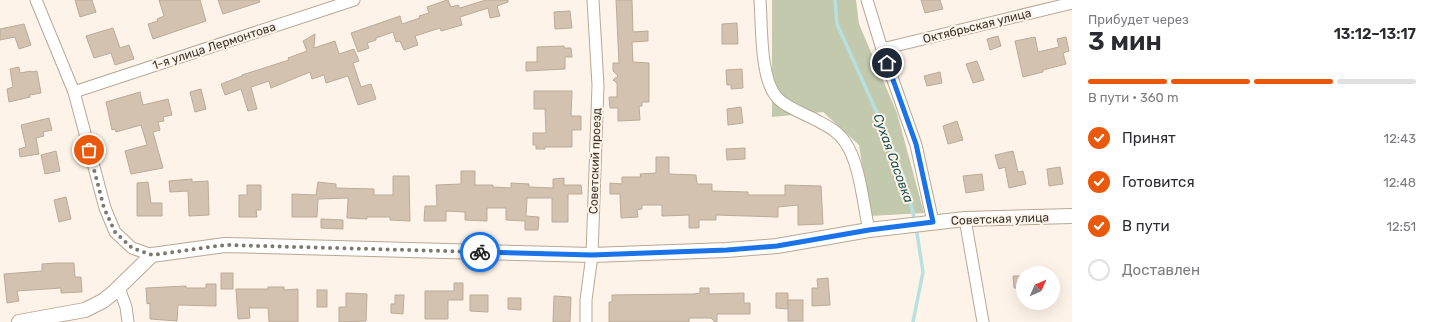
<!DOCTYPE html>
<html lang="ru">
<head>
<meta charset="utf-8">
<style>
  :root { --surface:#fff; --page:#f2f2f3; --text:#2b2b33; --muted:#7c7c81; --line:#e1e1e2; --accent:#ea580c }
  body { margin:0; font-family:Rubik,sans-serif; background:var(--page); color:var(--text); height:100vh; display:flex; flex-direction:column; font-size:15px; white-space:nowrap }
  * { box-sizing:border-box; margin:0 }
  p { font-size:13px; color:var(--muted) }
  .icon { flex:none; width:22px; height:22px; fill:none; stroke:currentColor; stroke-width:2; stroke-linecap:round; stroke-linejoin:round }
  .map { position:relative; flex:1; overflow:hidden }
  .panel { display:flex; flex-direction:column; background:var(--surface); width:360px }
  .panel>* { flex:none }
  .needle { width:26px; rotate:45deg }
  .controls { position:absolute; left:1016px; top:266px; display:grid; gap:8px }
  .controls a { display:grid; place-items:center; width:44px; height:44px; border-radius:50%; background:var(--surface); box-shadow:0 4px 16px #0002; font-size:20px }
  .pin { position:absolute; display:grid; place-items:center; width:34px; height:34px; color:#fff; margin:-17px; border:2px solid #fff; border-radius:50%; box-shadow:0 1px 4px #0007 }
  .courier { position:absolute; display:grid; place-items:center; width:40px; height:40px; margin:-20px; border:3px solid #1a73e8; border-radius:50%; background:#fff; color:#222; box-shadow:0 1px 5px #0007 }
  .summary em { font-style:normal; font-weight:600 }
  .summary div { display:flex; flex-direction:column-reverse }
  .summary { display:flex; align-items:center; justify-content:space-between; height:68px; padding:0 16px }
  h1 { font-size:26px; font-weight:600; line-height:30px }
  .bar { display:grid; grid-template-columns:repeat(4,1fr); gap:6px 4px; align-content:center; height:48px; padding:0 16px }
  .bar i { height:5px; border-radius:3px; background:var(--line) }
  .bar .current { background:var(--accent) }
  .bar p { grid-column:span 4 }
  ol { padding:0 16px; list-style:none }
  li { display:flex; align-items:center; gap:12px; height:44px }
  li p { margin-inline-start:auto }
  li .icon { padding:4px; border-radius:50%; background:var(--accent); color:#fff; stroke-width:4 }
  li:last-child { color:var(--muted) }
  li i { width:22px; height:22px; border:2px solid var(--line); border-radius:50% }
  main { display:flex; flex:1; min-height:0 }
  .map>svg:first-child { display:block }
</style>
</head>
<body>
<main>
<div class="map">
<svg width="1072" height="322" viewBox="0 0 1072 322">
  <rect width="100%" height="100%" fill="#fef3e8"/>
  <!-- grass -->
  <path fill="#c3c9ad" d="M772 0H856L859 24 897 113 924 213 870 216 859 145 823 112 772 117Z"/>
  <g fill="none" stroke-linecap="round" stroke-linejoin="round">
    <!-- stream -->
    <g stroke="#b7e0e1" stroke-width="3.5">
      <path d="M835 0 837 24 882 124 904 178 915 221"/>
      <path d="M913 322 923 272 916 227"/>
    </g>
  </g>
  <!-- building -->
  <g fill="#d3c2b0" stroke="#bbab99">
    <path d="M75 0H92L96 12 80 17Z"/>
    <path d="M159 0H200L206 21 153 39 148 24 158 21 157 19 164 16Z"/>
    <path d="M218 0H259L260 2 223 14Z"/>
    <path d="M447 0H448L451 7 458 5 460 8 486 0H508V2L497 6 500 16 490 18 488 8 460 17 462 25 441 31 440 28 415 36 418 45 404 50 400 41 396 42 393 32 376 38V40L367 43 369 48 358 52 351 33 400 16 402 24 420 18 419 16 429 13 427 7Z"/>
    <path d="M616 0H632L633 32 648 31V41L632 42 633 62 649 63V102H642V106H639L640 120 618 121V108H610L609 97H617V83L613 80 618 76 613 71V63H619Z"/>
    <path d="M921 0H940L943 9 925 13Z"/>
    <path d="M570 11 572 28 555 29 554 12Z"/>
    <path d="M737 23 738 44H722V24Z"/>
    <path d="M24 24 31 45 19 49 15 37 0 40V29Z"/>
    <path d="M113 28 120 48 129 45 134 59 115 65 111 53 94 58 86 36Z"/>
    <path d="M315 34 314 48 335 41 339 54 354 49 359 61 353 63 361 87 371 84 376 99 358 105 348 76 326 83 324 75 312 79 310 72 271 88 269 81 251 87 257 109 248 111 241 89 225 95 221 84 242 76V75L289 60 288 58 307 51 303 41Z"/>
    <path d="M998 36 1001 46 990 50 987 39Z"/>
    <path d="M1035 37 1038 52 1059 47 1057 39 1066 37 1069 51 1063 53 1066 64 1043 70V72L1023 77 1015 41Z"/>
    <path d="M564 46V48H571L572 57H565V69L526 71V62H537V47Z"/>
    <path d="M977 61 984 80 973 83 966 64Z"/>
    <path d="M19 67 20 73 31 71V72L37 71 41 93 30 95V97L9 102 7 89 13 87 10 69Z"/>
    <path d="M742 69 743 88 731 89V85H727L726 70Z"/>
    <path d="M940 72 942 83 927 86 924 76Z"/>
    <path d="M201 89 206 109 195 112 190 92Z"/>
    <path d="M534 91H572L571 116H581V130H572V147H545V149H536V145H533V133H546L545 109H534Z"/>
    <path d="M140 92 143 105 168 99 172 115 163 117 164 121 158 122 160 130 153 132 163 168 131 174 125 151 147 145 141 125 116 132 115 129 112 130 106 102Z"/>
    <path d="M741 107 743 123 728 125 727 109Z"/>
    <path d="M49 118 52 130 43 132 44 136 36 138 39 154 20 157 19 149 26 147 21 125Z"/>
    <path d="M957 121 963 140 948 144 943 126Z"/>
    <path d="M745 148V159L727 160 726 149Z"/>
    <path d="M56 151 60 171 45 174 41 155Z"/>
    <path d="M1013 151 1018 172 1023 171 1026 184 1009 188 1005 167 999 169 995 155Z"/>
    <path d="M656 157H669V174L696 175 697 184H712V191L748 192V195H785V185L821 186 823 224 798 225V205L778 207V217L716 215V220H699V228H689V215L662 216V205H642V209L637 210 638 217 621 218 620 194H610V183L622 184V177H641L640 174 656 173Z"/>
    <path d="M1060 167 1063 184 1049 186 1047 169Z"/>
    <path d="M461 171H475V185H493V187L511 188V183L529 184V187L553 188V179L564 178V185H581L582 194H568V222H552V198H527L526 216 539 217 538 230H525V221L506 220V208H487V221L465 220V212L446 211V221H424L425 206H437L436 185 461 184Z"/>
    <path d="M982 174 984 190 966 193 963 176Z"/>
    <path d="M393 176H409L410 221 390 220V217H367V219L347 218 348 198 318 199 317 217H292V194L316 195 318 182 336 184V188L374 189V195H393Z"/>
    <path d="M192 179V182L208 181 209 215 189 216 188 191 170 192 169 181Z"/>
    <path d="M148 182 151 203H162V216H137V183Z"/>
    <path d="M247 185H261V210H256L257 217H239V195H247Z"/>
    <path d="M66 197 71 219 59 222 54 200Z"/>
    <path d="M321 219 343 220V229L321 228Z"/>
    <path d="M56 263H74L75 277H81L82 292 61 293V288L17 291 19 301 7 303 4 274 42 271V264Z"/>
    <rect x="221" y="273" width="12" height="16"/>
    <path d="M1013 276H1023V288H1014Z"/>
    <path d="M828 278 830 305 812 306V288H818L817 279Z"/>
    <path d="M454 283H463V300H448V319H425V291H454Z"/>
    <path d="M206 284H216V306L178 305 177 321 150 319V303L147 304 146 288 186 286V288H206Z"/>
    <path d="M268 287H284V290L298 289V322H269L268 308H249L250 318 238 319 236 289H268Z"/>
    <path d="M700 288H709V294L744 293V303H750V314H717V322H715L711 318H689V322H609V302H612V295L694 294 700 293Z"/>
    <rect x="317" y="290" width="10" height="17"/>
    <path d="M346 293 367 294 366 321 339 322V307H346Z"/>
    <path d="M776 293H788V309L776 308Z"/>
    <path d="M395 295H404L403 314 391 313V304H395Z"/>
    <path d="M470 295H488V312L470 311Z"/>
    <path d="M554 296 571 297 570 322H553Z"/>
    <path d="M508 298H521V310L508 309Z"/>
    <rect x="788" y="300" width="15" height="21"/>
  </g>
  <g fill="none" stroke-linecap="round" stroke-linejoin="round">
    <defs>
      <g id="minor">
        <path d="M36 0 74 92 105 208 115 232 132 248 152 255"/>
        <path d="M760 0C762 26 760 74 775 95 782 106 805 114 816 120 827 126 838 131 845 142 860 163 863 204 869 230"/>
        <path d="M867 0 882 49 916 145 933 222"/>
        <path d="M882 49 1072 3"/>
        <path d="M74 92 354 0"/>
        <path d="M965 219 983 322"/>
        <path d="M119 288 126 307 128 322"/>
        <path d="M586 322V300L592 255 598 85 593 0"/>
      </g>
      <path id="tertiary" d="M19 322 85 310 103 301 113 293 152 255 225 245 592 255 727 250 777 246 869 230 965 219 1072 216"/>
    </defs>
    <!-- minor casing -->
    <use href="#minor" stroke="#b8a896" stroke-width="13"/>
    <!-- tertiary casing -->
    <use href="#tertiary" stroke="#b8a896" stroke-width="16"/>
    <!-- minor -->
    <use href="#minor" stroke="#fff" stroke-width="11"/>
    <!-- tertiary -->
    <use href="#tertiary" stroke="#fff" stroke-width="14"/>
  </g>
  <g fill="none" stroke-linecap="round" stroke-linejoin="round">
    <!-- done -->
    <path stroke="#7f786e" stroke-width="4" stroke-dasharray="0 7.2" d="M89 150 104 208 115 232 132 248 152 255 225 245 480 252"/>
    <!-- route -->
    <path stroke="#1a73e8" stroke-width="5" d="M480 252 592 255 727 250 777 246 869 230 933 222 916 144 887 63"/>
  </g>
  <g text-anchor="middle" stroke-width="4" stroke-linejoin="round" paint-order="stroke">
    <!-- street labels -->
    <g font-size="12" fill="#3b352d" stroke="#fef3e8">
      <text transform="translate(977 26) rotate(-14)" y="4">Октябрьская улица</text>
      <text transform="translate(214 46) rotate(-18)" y="4">1-я улица Лермонтова</text>
      <text transform="translate(595 161) rotate(-88)" y="4">Советский проезд</text>
      <text transform="translate(1000 219) rotate(-2)" y="4">Советская улица</text>
    </g>
    <!-- water labels -->
    <g font-size="13" font-style="italic" fill="#1d5658" stroke="#fef3e8">
      <text transform="translate(894 158) rotate(70)" y="5">Сухая Сасовка</text>
    </g>
  </g>
</svg>
<div class="controls">
<a><svg class="needle" viewBox="-14 -14 28 28"><path d="M0-13l5 13h-10z" fill="#e53935"/><path d="M0 13l5-13h-10z" fill="#7c7c81"/></svg></a>
</div>
<div class="pin" style="left:89px;top:150px;background:#ea580c"><svg class="icon" aria-label="bag" viewBox="0 0 24 24"><path d="M5 8h14l-1 12H6zM9 8a3 3 0 0 1 6 0"/></svg></div>
<div class="pin" style="left:887px;top:63px;background:#1f2937"><svg class="icon" aria-label="home" viewBox="0 0 24 24"><path d="M3 11l9-7 9 7M6 9v11h12V9"/></svg></div>
<div class="courier" style="left:480px;top:252px"><svg class="icon" aria-label="bike" viewBox="0 0 24 24"><circle cx="6" cy="16" r="4"/><circle cx="18" cy="16" r="4"/><path d="M6 16l4-8h5l3 8M10 8l3 8H6M13 5h3"/></svg></div>
</div>
<section class="panel">
<div class="summary"><div><h1>3 мин</h1><p>Прибудет через</p></div><em>13:12–13:17</em></div>
<div class="bar"><i class="current"></i><i class="current"></i><i class="current"></i><i></i><p>В пути · 360 m</p></div>
<ol>
<li><svg class="icon" aria-label="check" viewBox="0 0 24 24"><path d="M5 12l5 5 9-10"/></svg>Принят<p>12:43</p></li>
<li><svg class="icon" aria-label="check" viewBox="0 0 24 24"><path d="M5 12l5 5 9-10"/></svg>Готовится<p>12:48</p></li>
<li><svg class="icon" aria-label="check" viewBox="0 0 24 24"><path d="M5 12l5 5 9-10"/></svg>В пути<p>12:51</p></li>
<li><i></i>Доставлен</li>
</ol>
</section>
</main>
</body>
</html>
